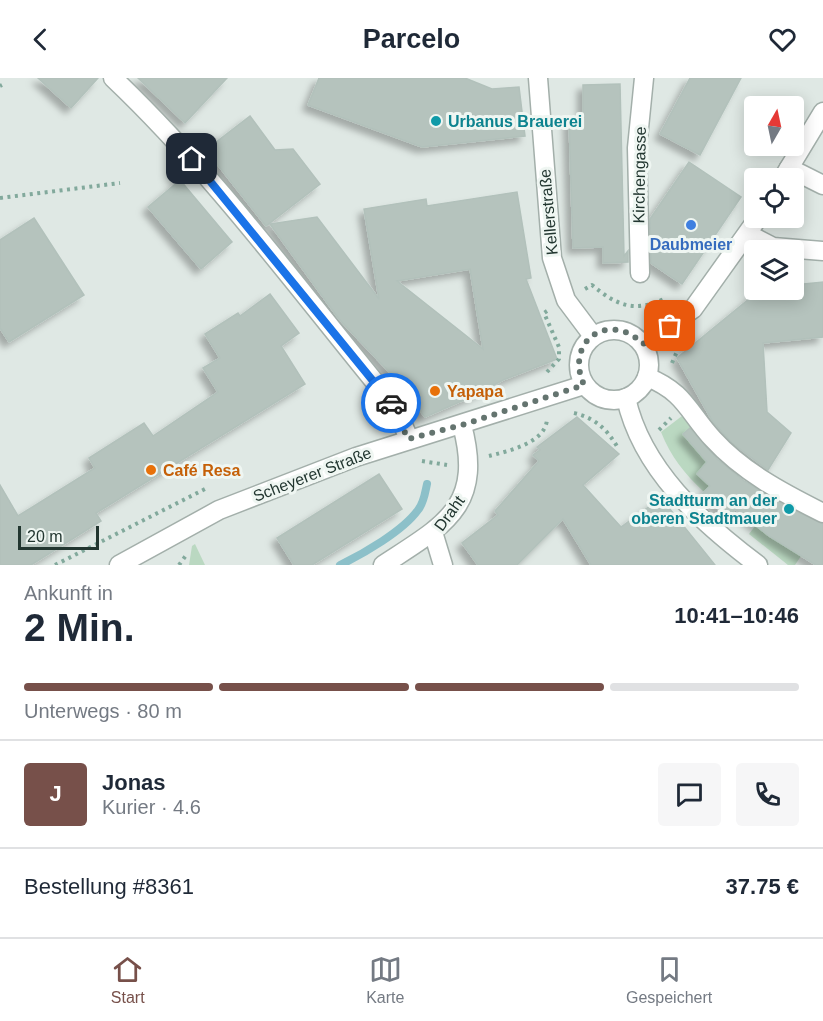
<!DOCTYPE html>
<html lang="de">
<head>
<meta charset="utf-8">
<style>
  :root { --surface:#fff; --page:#f6f6f7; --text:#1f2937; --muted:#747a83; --line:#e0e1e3; --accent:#77504a }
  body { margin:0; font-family:Helvetica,sans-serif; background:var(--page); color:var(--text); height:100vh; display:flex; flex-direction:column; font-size:22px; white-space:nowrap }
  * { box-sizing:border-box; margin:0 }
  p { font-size:20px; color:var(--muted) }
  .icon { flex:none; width:33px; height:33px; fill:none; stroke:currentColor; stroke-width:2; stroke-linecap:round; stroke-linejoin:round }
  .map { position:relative; height:487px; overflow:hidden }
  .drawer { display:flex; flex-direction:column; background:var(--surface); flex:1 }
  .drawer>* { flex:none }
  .needle { width:39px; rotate:9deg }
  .controls { position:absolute; left:744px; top:18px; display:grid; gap:12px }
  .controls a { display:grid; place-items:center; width:60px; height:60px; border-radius:6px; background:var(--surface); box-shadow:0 3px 15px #0003; font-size:30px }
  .scale { position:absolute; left:18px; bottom:15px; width:81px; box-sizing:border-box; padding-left:6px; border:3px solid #223630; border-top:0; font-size:16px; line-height:21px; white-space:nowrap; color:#223630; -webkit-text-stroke:4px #eff6f2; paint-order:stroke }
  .pin { position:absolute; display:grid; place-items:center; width:51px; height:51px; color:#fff; margin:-26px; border-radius:12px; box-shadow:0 3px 9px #0006 }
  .courier { position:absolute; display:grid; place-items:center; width:60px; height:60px; margin:-30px; border:4px solid #1a73e8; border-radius:50%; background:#fff; color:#222; box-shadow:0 2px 8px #0007 }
  .head em { font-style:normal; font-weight:700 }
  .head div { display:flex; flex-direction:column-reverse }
  .head { display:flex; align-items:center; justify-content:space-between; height:102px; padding:0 24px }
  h1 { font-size:39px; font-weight:700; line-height:45px }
  .bar { display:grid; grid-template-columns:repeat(4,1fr); gap:9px 6px; align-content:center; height:72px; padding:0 24px }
  .bar i { height:8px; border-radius:4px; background:var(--line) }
  .bar .selected { background:var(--accent) }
  .bar p { grid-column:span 4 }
  .line { display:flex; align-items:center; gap:15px; padding:0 24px; border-top:2px solid var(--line) }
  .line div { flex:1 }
  .round { display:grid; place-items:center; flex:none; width:63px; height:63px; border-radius:6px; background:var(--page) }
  header { display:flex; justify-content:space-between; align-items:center; height:78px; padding:0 24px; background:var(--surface); font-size:27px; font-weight:700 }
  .tab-bar { display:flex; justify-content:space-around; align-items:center; height:84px; border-top:2px solid var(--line); background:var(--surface); font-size:16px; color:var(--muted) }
  .tab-bar a { display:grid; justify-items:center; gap:3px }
  .tab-bar .selected { color:var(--accent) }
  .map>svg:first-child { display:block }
</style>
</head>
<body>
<header><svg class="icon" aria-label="back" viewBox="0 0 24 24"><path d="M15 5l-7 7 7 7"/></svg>Parcelo<svg class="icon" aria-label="heart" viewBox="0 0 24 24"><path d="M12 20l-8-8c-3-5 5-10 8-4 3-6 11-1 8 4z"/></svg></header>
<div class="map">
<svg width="823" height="487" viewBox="0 0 823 487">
  <defs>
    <filter id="shadow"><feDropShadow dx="-5.5" dy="5.5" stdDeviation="3" flood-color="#0004"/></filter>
  </defs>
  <rect width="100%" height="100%" fill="#dfe8e4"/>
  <!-- green -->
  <g fill="#bad8c1">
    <path d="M682 338 692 348 683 356 692 367 701 359 717 373 697 396 710 408 704 414C684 395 671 379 661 354Z"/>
    <path d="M773 425 795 452 785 468 801 478 795 487H788L749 456Z"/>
    <path d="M195 466 205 487H189L192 468Z"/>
  </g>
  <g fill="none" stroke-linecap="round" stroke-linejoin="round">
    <!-- stream -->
    <path stroke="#8cc0c9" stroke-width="8" d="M340 487C363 476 403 453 418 432 424 425 425 415 427 406"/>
  </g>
  <!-- building -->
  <g fill="#b5c3bd" stroke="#b2c1bb" stroke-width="1.5" fill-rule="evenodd" filter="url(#shadow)">
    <path d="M38 0H98L71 30Z"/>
    <path d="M138 0H227L185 45Z"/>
    <path d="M319 0H465L492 11 519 9 525 58 422 69 308 27Z"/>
    <path d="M690 0H741L700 77 660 56Z"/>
    <path d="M620 6 624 178 628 173V184L603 185V169L573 170 569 41 583 40V7Z"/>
    <path d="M250 38 275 72 293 71 320 106 266 148 206 72Z"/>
    <path d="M689 84 741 119 682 206 651 185 650 141Z"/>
    <path d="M180 102 232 164 201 191 148 129Z"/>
    <path d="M517 114 531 200 526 201 557 281 503 302 473 318 425 339 394 299 339 241 270 146 317 139 379 221 364 131 426 121 427 128ZM470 191 483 271 397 203Z"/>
    <path d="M34 140 84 217 9 264 0 250V162Z"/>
    <path d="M823 204V259L763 265 767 334 791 355 768 392 732 365 713 344 677 280 760 212H794V207Z"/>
    <path d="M270 216 299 255 281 268 305 306 96 435 101 443 31 487H0V407L18 438 95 390 89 380 144 345 153 358 218 314 203 290 220 280 205 256 238 235 240 238Z"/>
    <path d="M577 339 619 376 583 407 621 449 661 420 715 487H591L563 441 517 487H478L462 465 498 437 495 433 539 383 533 377 540 372 537 369Z"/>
    <path d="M690 350 717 381 744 403 788 429 823 446V487H816L769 458 735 431 728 440 702 416 710 408 697 396 707 384 683 356Z"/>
    <path d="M379 396 402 431 312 487H294L277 460Z"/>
  </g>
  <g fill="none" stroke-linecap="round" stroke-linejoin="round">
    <defs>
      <g id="minor">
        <path d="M113 0C213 95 296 208 383 314L400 340 409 361"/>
        <path d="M538 0 552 180 566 222 593 258"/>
        <path d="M789 90 823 107"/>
        <path d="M783 100 823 34"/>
        <path d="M748 156 773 169 823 173"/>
        <path d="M640 195 637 70 644 0"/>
        <circle cx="614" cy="287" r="35"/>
        <path d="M643 266 693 231 758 140"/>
        <path d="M647 299C685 314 688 334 713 361 743 394 783 415 823 435"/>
        <path d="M626 320C642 392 701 444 758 487"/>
        <path d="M433 454 443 487"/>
        <path d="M119 487 219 432 356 379 584 307"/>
        <path d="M383 487C444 447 484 429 462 347"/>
      </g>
    </defs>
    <!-- minor casing -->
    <use href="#minor" stroke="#a3afaa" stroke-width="21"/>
    <!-- path -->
    <g stroke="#82a99c" stroke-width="4" stroke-dasharray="3 4.5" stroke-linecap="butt">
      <path d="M0 8 2 7"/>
      <path d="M0 120 120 105"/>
      <path d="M585 211 592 207C616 227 634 235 664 221"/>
      <path d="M672 285 678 271"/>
      <path d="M547 294 559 281V269L544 235 547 233"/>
      <path d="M574 335C595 340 607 351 618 370"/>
      <path d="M659 352 671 340"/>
      <path d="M489 378C508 373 546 365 547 341"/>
      <path d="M422 383 447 387"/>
      <path d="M55 487 205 411"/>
      <path d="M179 487 187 476"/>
    </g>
    <!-- minor -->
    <use href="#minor" stroke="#fff" stroke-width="18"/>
  </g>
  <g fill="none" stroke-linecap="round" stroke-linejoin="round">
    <!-- done -->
    <path stroke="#64746f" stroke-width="6" stroke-dasharray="0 10.8" d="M391 325 408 361 462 347 584 307C564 263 609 232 643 266L670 248"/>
    <!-- route -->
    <path stroke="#1a73e8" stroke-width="8" d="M192 81 391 325"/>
  </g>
  <!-- markers -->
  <g fill="#0f9aa8" stroke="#eff6f2" stroke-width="2">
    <circle cx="436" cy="43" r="6"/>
    <circle cx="789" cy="431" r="6"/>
  </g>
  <circle fill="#3f7fe0" stroke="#eff6f2" stroke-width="2" cx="691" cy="147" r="6"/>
  <g fill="#e8710a" stroke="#eff6f2" stroke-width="2">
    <circle cx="435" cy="313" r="6"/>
    <circle cx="151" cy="392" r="6"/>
  </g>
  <g text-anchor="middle" stroke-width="6" stroke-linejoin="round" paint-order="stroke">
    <!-- culture labels -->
    <g font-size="16" font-weight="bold" fill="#0d838f" stroke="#eff6f2" text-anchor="start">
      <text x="448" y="49">Urbanus Brauerei</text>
      <text x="777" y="428" text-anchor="end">Stadtturm an der<tspan x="777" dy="18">oberen Stadtmauer</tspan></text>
    </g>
    <!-- street labels -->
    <g font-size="16" fill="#223630" stroke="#eff6f2">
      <text transform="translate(639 97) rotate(-89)" y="6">Kirchengasse</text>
      <text transform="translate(548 134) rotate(-95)" y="6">Kellerstraße</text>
      <text transform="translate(312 396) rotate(-21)" y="6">Scheyerer Straße</text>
      <text transform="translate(449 435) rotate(-54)" y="6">Draht</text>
    </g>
    <!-- shop labels -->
    <g font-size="16" font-weight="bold" fill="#366cbe" stroke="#eff6f2">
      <text x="691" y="172">Daubmeier</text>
    </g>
    <!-- food labels -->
    <g font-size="16" font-weight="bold" fill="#c56008" stroke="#eff6f2" text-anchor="start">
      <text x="447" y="319">Yapapa</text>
      <text x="163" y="398">Café Resa</text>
    </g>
  </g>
</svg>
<div class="controls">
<a><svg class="needle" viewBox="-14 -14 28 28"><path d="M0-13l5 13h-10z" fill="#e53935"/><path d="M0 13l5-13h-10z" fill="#747a83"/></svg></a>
<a><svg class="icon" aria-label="locate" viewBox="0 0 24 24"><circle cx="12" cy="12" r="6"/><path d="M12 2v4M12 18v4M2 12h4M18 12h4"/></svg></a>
<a><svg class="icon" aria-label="layers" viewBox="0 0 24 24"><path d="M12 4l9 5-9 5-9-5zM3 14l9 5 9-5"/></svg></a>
</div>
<div class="scale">20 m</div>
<div class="pin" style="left:670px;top:248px;background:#ea580c"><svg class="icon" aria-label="bag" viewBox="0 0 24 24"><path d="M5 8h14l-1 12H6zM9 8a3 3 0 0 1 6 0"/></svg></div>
<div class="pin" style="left:192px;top:81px;background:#1f2937"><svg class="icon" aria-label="home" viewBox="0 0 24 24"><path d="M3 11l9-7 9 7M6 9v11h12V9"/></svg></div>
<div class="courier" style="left:391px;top:325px"><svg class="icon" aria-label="car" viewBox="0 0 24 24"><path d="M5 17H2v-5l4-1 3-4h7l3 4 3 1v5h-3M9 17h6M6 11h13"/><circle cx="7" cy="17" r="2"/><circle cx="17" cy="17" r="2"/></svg></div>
</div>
<section class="drawer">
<div class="head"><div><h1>2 Min.</h1><p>Ankunft in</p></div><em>10:41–10:46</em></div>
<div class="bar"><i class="selected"></i><i class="selected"></i><i class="selected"></i><i></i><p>Unterwegs · 80 m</p></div>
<div class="line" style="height:108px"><b class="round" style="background:var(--accent);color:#fff">J</b><div><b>Jonas</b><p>Kurier · 4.6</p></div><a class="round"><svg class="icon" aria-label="chat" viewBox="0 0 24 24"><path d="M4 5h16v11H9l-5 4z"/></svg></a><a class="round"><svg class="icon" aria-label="phone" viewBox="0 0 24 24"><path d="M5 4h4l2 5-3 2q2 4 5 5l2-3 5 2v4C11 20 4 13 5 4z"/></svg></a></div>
<div class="line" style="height:78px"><div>Bestellung #8361</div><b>37.75 €</b></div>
</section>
<nav class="tab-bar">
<a class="selected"><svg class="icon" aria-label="home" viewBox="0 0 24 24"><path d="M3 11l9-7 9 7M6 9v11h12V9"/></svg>Start</a>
<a><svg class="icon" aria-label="map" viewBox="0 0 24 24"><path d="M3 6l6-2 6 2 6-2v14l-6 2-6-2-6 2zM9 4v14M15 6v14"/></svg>Karte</a>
<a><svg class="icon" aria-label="saved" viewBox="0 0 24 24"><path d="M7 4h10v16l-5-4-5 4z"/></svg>Gespeichert</a>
</nav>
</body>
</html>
